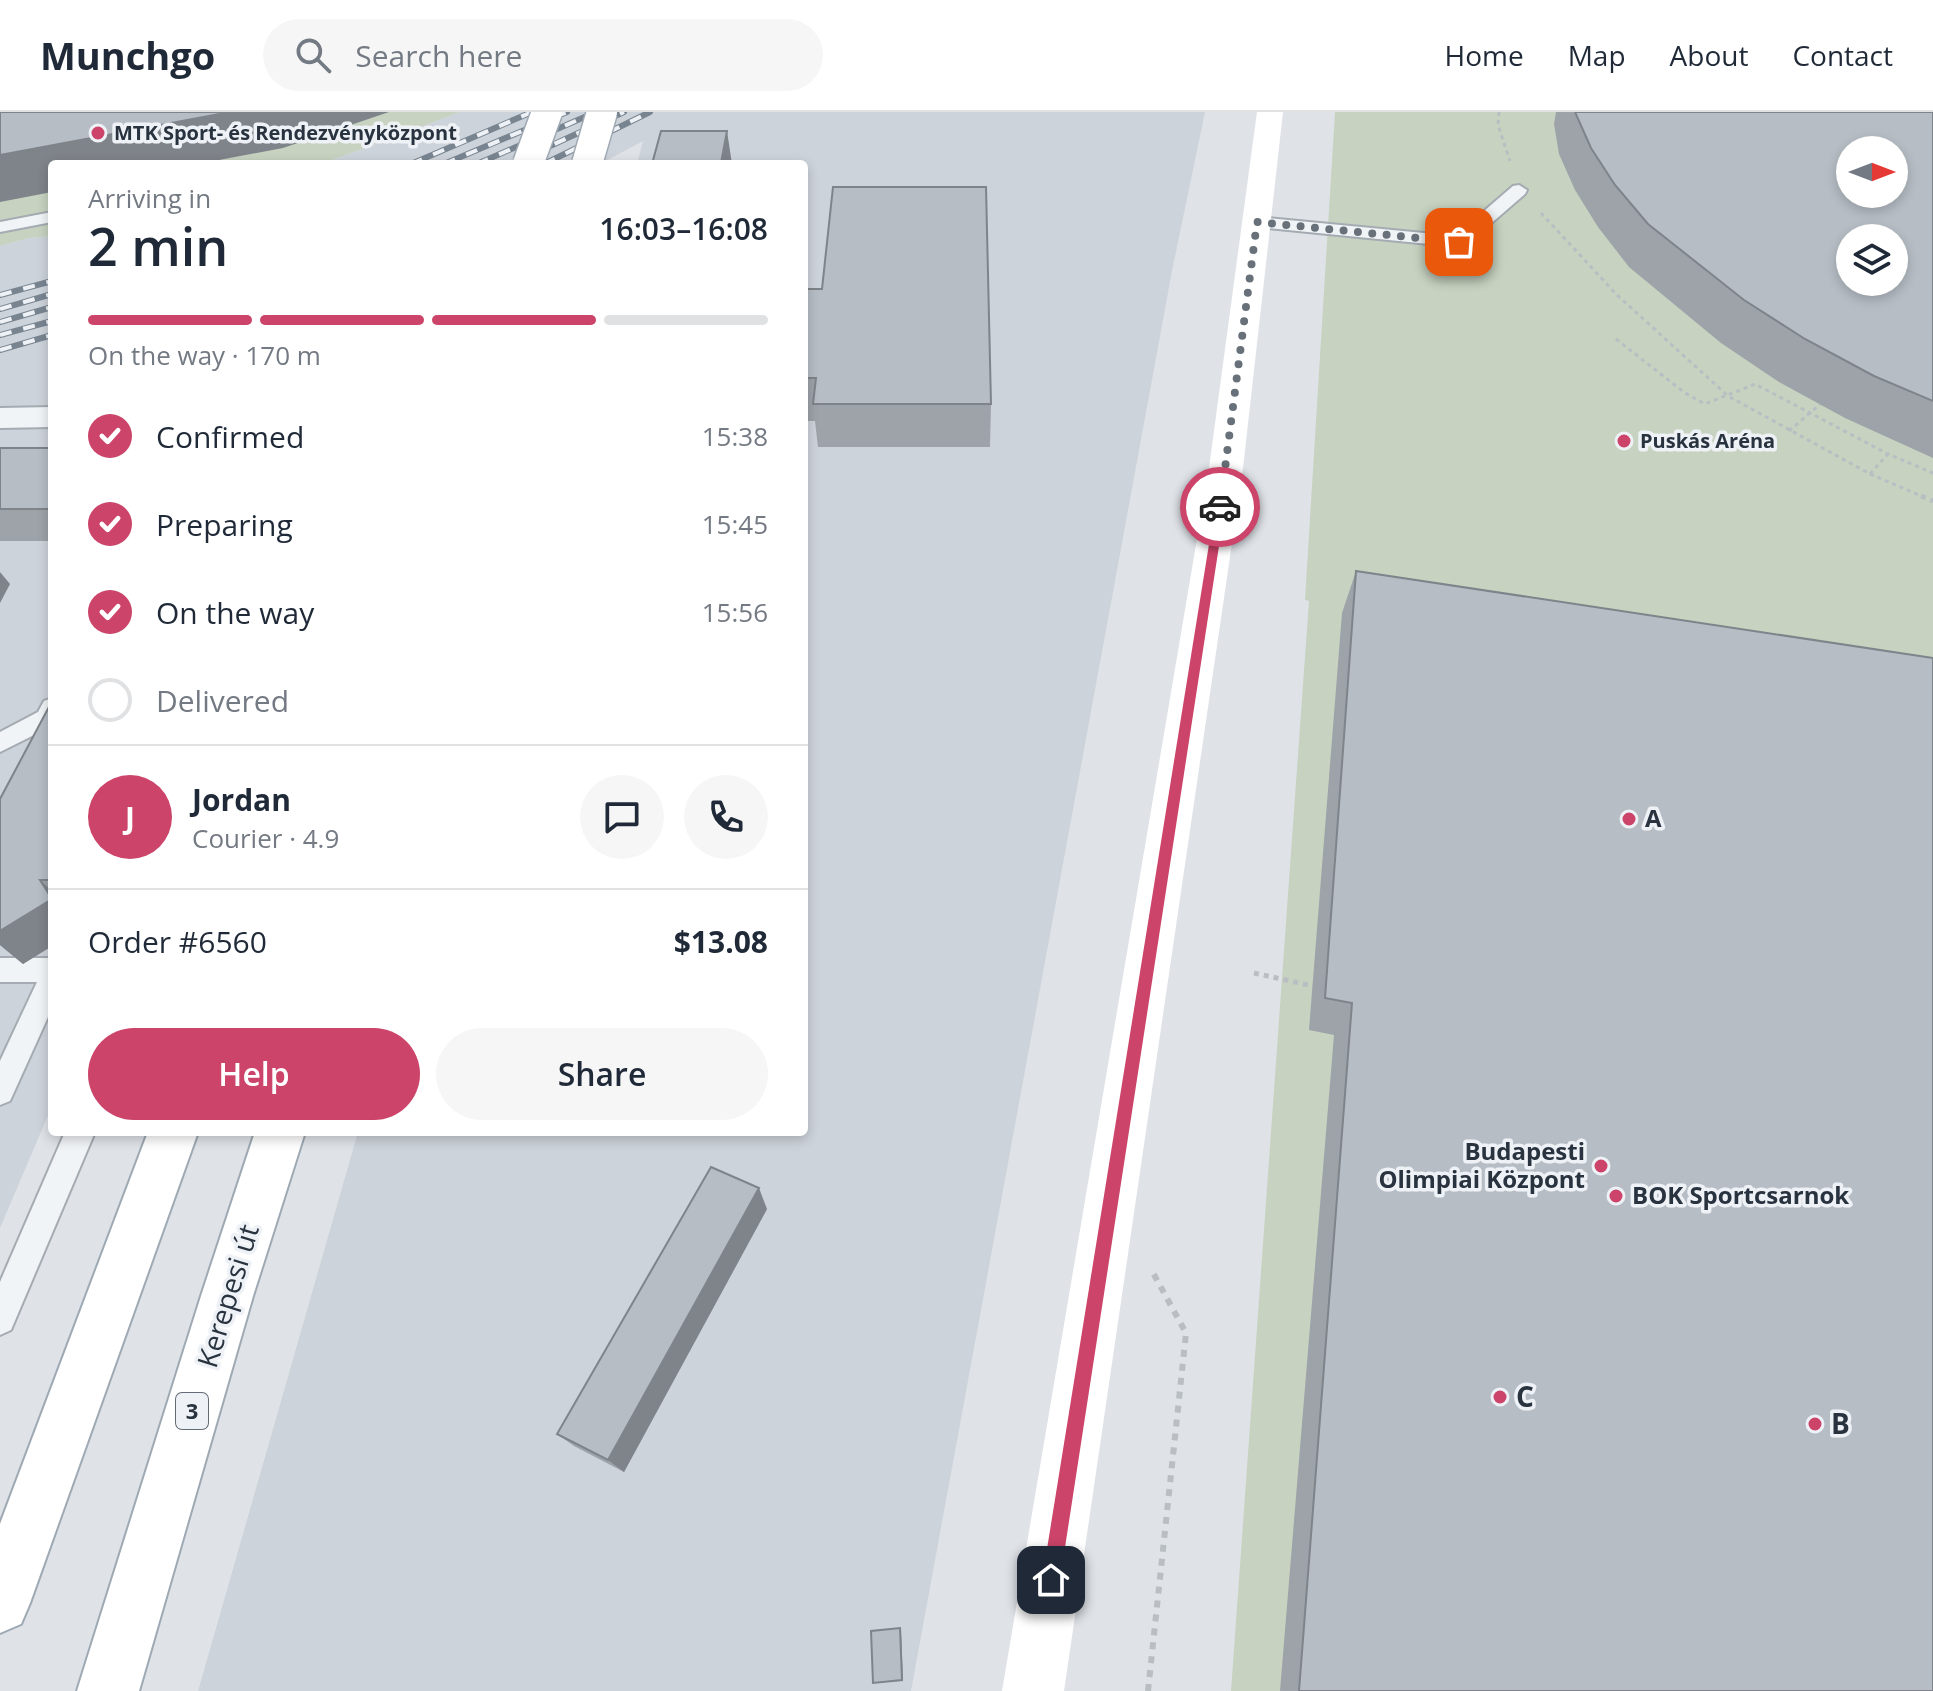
<!DOCTYPE html>
<html lang="en">
<head>
<meta charset="utf-8">
<style>
  :root { --surface:#fff; --page:#f6f6f7; --text:#1f2937; --muted:#747a83; --line:#e0e1e3; --accent:#cc4469 }
  body { margin:0; font-family:"Open Sans",sans-serif; background:var(--page); color:var(--text); height:100vh; display:flex; flex-direction:column; font-size:30px; white-space:nowrap }
  * { box-sizing:border-box; margin:0 }
  p { font-size:26px; color:var(--muted) }
  .icon { flex:none; width:44px; height:44px; fill:none; stroke:currentColor; stroke-width:2; stroke-linecap:round; stroke-linejoin:round }
  .map { position:relative; flex:1; overflow:hidden }
  .panel { position:absolute; left:48px; top:48px; width:760px; height:976px; display:flex; flex-direction:column; background:var(--surface); border-radius:8px; box-shadow:0 4px 12px #0003 }
  .panel>* { flex:none }
  .needle { width:52px; rotate:90deg }
  .tools { position:absolute; left:1836px; top:24px; display:grid; gap:16px }
  .tools a { display:grid; place-items:center; width:72px; height:72px; border-radius:50%; background:var(--surface); box-shadow:0 4px 12px #0003; font-size:40px }
  .pin { position:absolute; display:grid; place-items:center; width:68px; height:68px; color:#fff; margin:-34px; border-radius:16px; box-shadow:0 4px 12px #0006 }
  .courier { position:absolute; display:grid; place-items:center; width:80px; height:80px; margin:-40px; border:6px solid #cc4469; border-radius:50%; background:#fff; color:#222; box-shadow:0 2px 10px #0007 }
  .summary em { font-style:normal; font-weight:600 }
  .summary div { display:flex; flex-direction:column-reverse }
  .summary { display:flex; align-items:center; justify-content:space-between; height:136px; padding:0 40px }
  h1 { font-size:52px; font-weight:600; line-height:60px }
  .bar { display:grid; grid-template-columns:repeat(4,1fr); gap:12px 8px; align-content:center; height:96px; padding:0 40px }
  .bar i { height:10px; border-radius:6px; background:var(--line) }
  .bar .on { background:var(--accent) }
  .bar p { grid-column:span 4 }
  .line { display:flex; align-items:center; gap:20px; padding:0 40px; border-top:2px solid var(--line) }
  .line div { flex:1 }
  .round { display:grid; place-items:center; flex:none; width:84px; height:84px; border-radius:42px; background:var(--page) }
  ol { padding:0 40px; list-style:none }
  li { display:flex; align-items:center; gap:24px; height:88px }
  li p { margin-inline-start:auto }
  li .icon { padding:8px; border-radius:50%; background:var(--accent); color:#fff; stroke-width:4 }
  li:last-child { color:var(--muted) }
  li i { width:44px; height:44px; border:4px solid var(--line); border-radius:50% }
  .action { display:flex; gap:16px; margin-top:auto; padding:16px 40px }
  .action a { flex:1; height:92px; border-radius:48px; background:var(--accent); color:#fff; font-size:32px; font-weight:600; line-height:92px; text-align:center }
  .action a+a { background:var(--page); color:var(--text) }
  header { display:flex; align-items:center; gap:48px; box-sizing:border-box; height:112px; padding:0 40px; background:var(--surface); border-bottom:2px solid var(--line) }
  header strong { font-size:38px }
  nav { display:flex; gap:44px; margin-inline-start:auto; font-size:28px }
  .search { width:560px; height:72px; background:var(--page); display:flex; align-items:center; gap:20px; box-sizing:border-box; padding:0 28px; border-radius:44px; color:var(--muted); font-size:30px }
  .map>svg:first-child { display:block }
</style>
</head>
<body>
<header>
<strong>Munchgo</strong>
<div class="search"><svg class="icon" aria-label="search" viewBox="0 0 24 24"><circle cx="10" cy="10" r="6"/><path d="M15 15l6 6"/></svg>Search here</div>
<nav><a>Home</a><a>Map</a><a>About</a><a>Contact</a></nav>
</header>
<div class="map">
<svg width="1933" height="1579" viewBox="0 0 1933 1579">
  <rect width="100%" height="100%" fill="#dfe3e8"/>
  <!-- built -->
  <g fill="#cdd3da">
    <path d="M460 0H1205L1172 159 911 1579H198L358 1020H804V52H637L643 29 600 52H322Z"/>
    <path d="M52 124V994L0 1116V134L29 126Z"/>
  </g>
  <!-- green -->
  <g fill="#c7d2c0" fill-rule="evenodd">
    <path d="M0 0H460L322 52H52V124L29 126 0 134Z"/>
    <path d="M1335 0H1933V1579H1231L1309 489 1305 488ZM1850 38H1894V82H1850ZM1850 126H1894V170H1850Z"/>
  </g>
  <g fill="none" stroke-linecap="round" stroke-linejoin="round">
    <defs>
      <g id="lane">
        <path d="M213 45 219 47 220 52H204Z"/>
        <path d="M1519 73 1527 78 1525 82 1465 134 1459 135 1257 115 1249 110 1257 105 1455 124 1513 74Z"/>
        <path d="M52 100V110L0 120V110Z"/>
        <path d="M52 586V614L0 640V620L38 600 44 589Z"/>
        <path d="M0 846H52V896L10 989 0 993V949L37 870H0Z"/>
        <path d="M65 1020H95L11 1218 0 1223V1170Z"/>
      </g>
      <path id="street" d="M52 295V315L0 316V296Z"/>
      <g id="primary">
        <path d="M148 1020H198L30 1491 21 1512 0 1521V1412Z"/>
        <path d="M255 1020H305L253 1184 139 1579H77L201 1184Z"/>
      </g>
    </defs>
    <!-- lane casing -->
    <use href="#lane" stroke="#a4abb2" stroke-width="4"/>
    <!-- street casing -->
    <use href="#street" stroke="#a4abb2" stroke-width="4"/>
    <!-- primary casing -->
    <use href="#primary" stroke="#9ea9b3" stroke-width="4"/>
    <!-- path-far2 -->
    <g stroke="#b9bec3" stroke-width="3" stroke-dasharray="4 4" stroke-linecap="butt">
      <path d="M1499 0 1498 13 1510 49"/>
      <path d="M1541 101 1617 183 1728 284 1870 362 1926 386"/>
      <path d="M1616 227 1685 281 1705 292 1755 272 1888 342 1933 361"/>
      <path d="M1789 319 1825 288"/>
      <path d="M1870 362 1888 342"/>
    </g>
    <!-- path-far1 -->
    <g stroke="#b9bec3" stroke-width="5" stroke-dasharray="5 5" stroke-linecap="butt">
      <path d="M1921 384 1933 389"/>
      <path d="M1254 861 1313 874"/>
    </g>
    <!-- path -->
    <path stroke="#b9bec3" stroke-width="6" stroke-dasharray="7 7" stroke-linecap="butt" d="M1148 1579 1186 1221 1152 1159"/>
    <!-- lane -->
    <use href="#lane" fill="#f1f4f6" fill-rule="evenodd"/>
    <!-- street -->
    <use href="#street" fill="#f1f4f6" fill-rule="evenodd"/>
    <!-- secondary -->
    <path fill="#fff" fill-rule="evenodd" d="M1257 0H1283L1243 356 1064 1579H1002L1209 356Z"/>
    <!-- primary -->
    <use href="#primary" fill="#fff" fill-rule="evenodd"/>
    <defs>
      <g id="rail">
        <path d="M411 52 532 0"/>
        <path d="M444 52 567 0"/>
        <path d="M477 52 596 0"/>
        <path d="M511 52 624 0"/>
        <path d="M544 52 650 0"/>
        <path d="M0 183 52 169"/>
        <path d="M0 197 52 182"/>
        <path d="M0 210 52 195"/>
        <path d="M0 223 52 209"/>
        <path d="M0 238 52 223"/>
      </g>
    </defs>
    <!-- rail casing -->
    <use href="#rail" stroke="#788591" stroke-width="6"/>
    <!-- rail -->
    <use href="#rail" stroke="#eef2f6" stroke-width="4" stroke-dasharray="12" stroke-linecap="butt"/>
    <defs>
      <g id="primary-bridge">
        <path d="M528 52 547 0"/>
        <path d="M587 52 602 0"/>
      </g>
    </defs>
    <!-- primary-bridge casing -->
    <use href="#primary-bridge" stroke="#9ea9b3" stroke-width="33" stroke-linecap="butt"/>
    <!-- primary-bridge -->
    <use href="#primary-bridge" stroke="#fff" stroke-width="30"/>
  </g>
  <!-- wall -->
  <g fill="#9da3a9">
    <path d="M1556 0H1933V346L1845 306 1779 270 1721 231 1629 155 1598 115 1575 78 1559 42 1554 12Z"/>
    <path d="M804 177 991 292 990 335H818L815 309H804Z"/>
    <rect x="0" y="336" width="52" height="93"/>
    <path d="M1356 459 1933 1579H1280L1334 923 1309 918 1342 501Z"/>
    <path d="M52 591V834L23 852 0 833V687Z"/>
    <path d="M767 1097 624 1360 574 1334 557 1322Z"/>
  </g>
  <!-- shaded-wall -->
  <g fill="#7f848a">
    <path d="M230 0H389L283 36 198 52H52V80L0 90V43Z"/>
    <path d="M727 19 732 52H721Z"/>
    <path d="M0 460 10 472 0 491Z"/>
    <path d="M40 768 52 779V787Z"/>
    <path d="M52 787V834L23 852 0 833V819Z"/>
    <path d="M759 1076 767 1097 624 1360 608 1348Z"/>
    <path d="M900 1516 901 1518 903 1569 902 1568Z"/>
  </g>
  <!-- building -->
  <g fill="#b6bdc5" stroke="#7f848a" stroke-width="2" fill-rule="evenodd">
    <path d="M0 0H230L0 43Z"/>
    <path d="M1575 0H1933V289L1874 264 1805 227 1744 188 1648 112 1615 73 1591 36ZM1850 38H1894V82H1850ZM1850 126H1894V170H1850Z"/>
    <path d="M661 19H727L721 51 652 52Z"/>
    <path d="M833 75H986L991 292H813L816 266H804V177H822Z"/>
    <rect x="0" y="336" width="52" height="61"/>
    <path d="M1356 459 1933 546V1579H1299L1352 891 1325 886Z"/>
    <path d="M51 591 52 768H40L52 787 0 819V687Z"/>
    <path d="M711 1055 759 1076 608 1348 557 1322Z"/>
    <path d="M900 1516 902 1568 873 1571 871 1519Z"/>
  </g>
  <!-- route -->
  <path fill="#cc4469" d="M1220 392 1225 395 1060 1468 1057 1474 1051 1477 1045 1474 1042 1468 1215 395Z"/>
  <g fill="none" stroke-linecap="round" stroke-linejoin="round">
    <!-- done -->
    <path stroke="#68717a" stroke-width="8" stroke-dasharray="0 14.4" d="M1220 395 1257 110 1459 130"/>
  </g>
  <!-- markers -->
  <g fill="#cc4469" stroke="#eef2f6" stroke-width="3">
    <circle cx="98" cy="21" r="8"/>
    <circle cx="1624" cy="329" r="8"/>
    <circle cx="1629" cy="707" r="8"/>
    <circle cx="1601" cy="1054" r="8"/>
    <circle cx="1616" cy="1084" r="8"/>
    <circle cx="1500" cy="1285" r="8"/>
    <circle cx="1815" cy="1312" r="8"/>
  </g>
  <g text-anchor="middle" stroke-width="7" stroke-linejoin="round" paint-order="stroke">
    <!-- far-poi labels -->
    <g font-size="20" font-weight="bold" fill="#28333f" stroke="#eef2f6" text-anchor="start">
      <text x="114" y="28">MTK Sport- és Rendezvényközpont</text>
      <text x="1640" y="336">Puskás Aréna</text>
    </g>
    <!-- shield labels -->
    <rect fill="#eef2f6" stroke="#636c76" stroke-width="2" x="176" y="1281" width="32" height="36" rx="6"/>
    <g font-size="22" font-weight="bold" fill="#28333f">
      <text x="192" y="1307">3</text>
    </g>
    <!-- poi labels -->
    <g font-size="24" font-weight="bold" fill="#28333f" stroke="#eef2f6" text-anchor="start">
      <text x="1645" y="715">A</text>
      <text x="1585" y="1048" text-anchor="end">Budapesti<tspan x="1585" dy="28">Olimpiai Központ</tspan></text>
      <text x="1632" y="1092">BOK Sportcsarnok</text>
    </g>
    <!-- near-street labels -->
    <g font-size="28" fill="#28333f" stroke="#eef2f6">
      <text transform="translate(228 1184) rotate(-73)" y="10">Kerepesi út</text>
    </g>
    <!-- near-poi labels -->
    <g font-size="28" font-weight="bold" fill="#28333f" stroke="#eef2f6" text-anchor="start">
      <text x="1516" y="1295">C</text>
      <text x="1831" y="1322">B</text>
    </g>
  </g>
</svg>
<div class="tools">
<a><svg class="needle" viewBox="-14 -14 28 28"><path d="M0-13l5 13h-10z" fill="#e53935"/><path d="M0 13l5-13h-10z" fill="#747a83"/></svg></a>
<a><svg class="icon" aria-label="layers" viewBox="0 0 24 24"><path d="M12 4l9 5-9 5-9-5zM3 14l9 5 9-5"/></svg></a>
</div>
<div class="pin" style="left:1459px;top:130px;background:#ea580c"><svg class="icon" aria-label="bag" viewBox="0 0 24 24"><path d="M5 8h14l-1 12H6zM9 8a3 3 0 0 1 6 0"/></svg></div>
<div class="pin" style="left:1051px;top:1468px;background:#1f2937"><svg class="icon" aria-label="home" viewBox="0 0 24 24"><path d="M3 11l9-7 9 7M6 9v11h12V9"/></svg></div>
<div class="courier" style="left:1220px;top:395px"><svg class="icon" aria-label="car" viewBox="0 0 24 24"><path d="M5 17H2v-5l4-1 3-4h7l3 4 3 1v5h-3M9 17h6M6 11h13"/><circle cx="7" cy="17" r="2"/><circle cx="17" cy="17" r="2"/></svg></div>
<section class="panel">
<div class="summary"><div><h1>2 min</h1><p>Arriving in</p></div><em>16:03–16:08</em></div>
<div class="bar"><i class="on"></i><i class="on"></i><i class="on"></i><i></i><p>On the way · 170 m</p></div>
<ol>
<li><svg class="icon" aria-label="check" viewBox="0 0 24 24"><path d="M5 12l5 5 9-10"/></svg>Confirmed<p>15:38</p></li>
<li><svg class="icon" aria-label="check" viewBox="0 0 24 24"><path d="M5 12l5 5 9-10"/></svg>Preparing<p>15:45</p></li>
<li><svg class="icon" aria-label="check" viewBox="0 0 24 24"><path d="M5 12l5 5 9-10"/></svg>On the way<p>15:56</p></li>
<li><i></i>Delivered</li>
</ol>
<div class="line" style="height:144px"><b class="round" style="background:var(--accent);color:#fff">J</b><div><b>Jordan</b><p>Courier · 4.9</p></div><a class="round"><svg class="icon" aria-label="chat" viewBox="0 0 24 24"><path d="M4 5h16v11H9l-5 4z"/></svg></a><a class="round"><svg class="icon" aria-label="phone" viewBox="0 0 24 24"><path d="M5 4h4l2 5-3 2q2 4 5 5l2-3 5 2v4C11 20 4 13 5 4z"/></svg></a></div>
<div class="line" style="height:104px"><div>Order #6560</div><b>$13.08</b></div>
<div class="action"><a>Help</a><a>Share</a></div>
</section>
</div>
</body>
</html>
